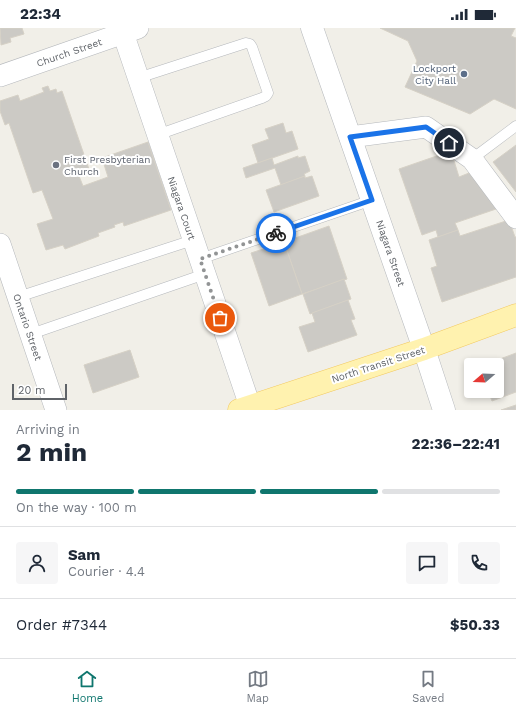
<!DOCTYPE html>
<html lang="en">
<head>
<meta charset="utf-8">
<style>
  :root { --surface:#fff; --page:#f6f6f7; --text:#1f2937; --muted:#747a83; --line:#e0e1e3; --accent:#0f766e }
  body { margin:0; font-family:"Work Sans",sans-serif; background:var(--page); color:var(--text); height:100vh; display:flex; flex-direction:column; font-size:15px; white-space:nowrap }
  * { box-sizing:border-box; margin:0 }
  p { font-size:13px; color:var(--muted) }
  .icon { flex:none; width:22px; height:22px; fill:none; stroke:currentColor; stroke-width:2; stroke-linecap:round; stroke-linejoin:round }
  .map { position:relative; height:382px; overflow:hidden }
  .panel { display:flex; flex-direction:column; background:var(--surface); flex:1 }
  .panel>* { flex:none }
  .needle { width:26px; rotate:251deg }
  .tools { position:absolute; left:464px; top:330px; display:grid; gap:8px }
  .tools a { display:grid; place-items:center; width:40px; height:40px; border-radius:4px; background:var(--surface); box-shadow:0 2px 6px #0003; font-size:20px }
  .scale { position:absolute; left:12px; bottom:10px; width:55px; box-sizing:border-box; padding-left:4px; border:2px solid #5f6368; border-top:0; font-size:11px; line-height:14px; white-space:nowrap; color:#5f6368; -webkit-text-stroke:3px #fff; paint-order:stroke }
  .pin { position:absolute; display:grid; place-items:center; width:34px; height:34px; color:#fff; margin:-17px; border:2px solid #fff; border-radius:50%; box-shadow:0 1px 4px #0007 }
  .courier { position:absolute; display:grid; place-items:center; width:40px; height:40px; margin:-20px; border:3px solid #1a73e8; border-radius:50%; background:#fff; color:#222; box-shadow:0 1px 5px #0007 }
  .overview em { font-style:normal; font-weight:700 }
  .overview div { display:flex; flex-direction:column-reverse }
  .overview { display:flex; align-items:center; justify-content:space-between; height:68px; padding:0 16px }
  h1 { font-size:26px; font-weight:700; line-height:30px }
  .bar { display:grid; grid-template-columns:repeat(4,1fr); gap:6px 4px; align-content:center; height:48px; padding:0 16px }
  .bar i { height:5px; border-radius:3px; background:var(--line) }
  .bar .on { background:var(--accent) }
  .bar p { grid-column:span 4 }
  .line { display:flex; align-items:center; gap:10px; padding:0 16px; border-top:1px solid var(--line) }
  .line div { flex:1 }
  .round { display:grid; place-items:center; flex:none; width:42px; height:42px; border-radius:4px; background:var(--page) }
  .status { display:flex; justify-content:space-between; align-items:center; height:28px; padding:0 20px; background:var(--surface); direction:ltr }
  .status svg { height:11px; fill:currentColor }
  .dock { display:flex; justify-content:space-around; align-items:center; height:56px; border-top:1px solid var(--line); background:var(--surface); font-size:11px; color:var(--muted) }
  .dock a { display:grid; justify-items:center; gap:2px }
  .dock .on { color:var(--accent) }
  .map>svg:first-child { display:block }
</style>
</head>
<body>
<div class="status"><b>22:34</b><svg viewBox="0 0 49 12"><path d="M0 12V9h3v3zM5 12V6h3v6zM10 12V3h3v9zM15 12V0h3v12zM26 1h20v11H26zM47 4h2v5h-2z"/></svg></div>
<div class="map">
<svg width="516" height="382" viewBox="0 0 516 382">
  <rect width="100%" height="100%" fill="#f1efe8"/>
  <!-- building -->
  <g fill="#cccac5" stroke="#d6d1c6">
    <path d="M0 0H22L24 6 10 10 11 14 1 17Z"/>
    <path d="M380 0H515L511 8 516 10V81L494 71 470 86 405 59 417 33 408 13Z"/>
    <path d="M48 58 50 63 56 61 57 65 62 63 90 144 79 148 83 158 108 149 102 130 148 114 171 182 124 198 123 194 114 197 115 199 98 205 99 208 65 221 63 217 46 222 37 196 53 191 42 162 33 165 9 95 5 97 0 83V73L18 67 20 73 44 64 42 60Z"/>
    <path d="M283 95 286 105 292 103 298 121 258 135 252 117 269 111 265 101Z"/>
    <path d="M516 117V164L493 134Z"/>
    <path d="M451 123 459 149 469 145 499 180 455 195 458 202 438 209 436 202 422 207 399 141Z"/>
    <path d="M298 128V130L305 128 310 143 304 146 305 148 281 157 275 140 246 150 243 140 272 130 274 137Z"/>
    <path d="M305 148V150L312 148 319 168 274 184 266 162Z"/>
    <path d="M509 192 515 209H516V249L442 274 431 240 437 238 429 212 458 202 460 208Z"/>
    <path d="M329 198 347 251 302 266 284 214Z"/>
    <path d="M284 214 302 266 269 278 251 225Z"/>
    <path d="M344 251 351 271 310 286 303 266Z"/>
    <path d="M348 272 355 291 351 292 357 307 308 324 299 299 315 294 312 285Z"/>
    <path d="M130 322 139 349 93 365 84 337Z"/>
    <path d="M516 325V364L492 373 488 363H497V337H484Z"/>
    <path d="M516 377V382H501Z"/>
  </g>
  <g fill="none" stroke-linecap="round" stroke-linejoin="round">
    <defs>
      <g id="service">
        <path d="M138 50 246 15 250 16 252 19 268 65 266 68 262 70 157 107"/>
        <path d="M472 131 516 98"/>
        <path d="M200 231 372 172"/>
        <path d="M18 269 193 212"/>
        <path d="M31 306 205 246"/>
      </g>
      <g id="minor">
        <path d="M123 5 250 378"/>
        <path d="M0 48 138 0"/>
        <path d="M350 109 426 99 472 131 516 190"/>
        <path d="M0 216 56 382"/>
      </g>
      <path id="tertiary" d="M312 0 424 321 444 382"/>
      <path id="primary" d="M239 382 424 321 516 287"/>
    </defs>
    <!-- service casing -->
    <use href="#service" stroke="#b5b8bc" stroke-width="11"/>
    <!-- minor casing -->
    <use href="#minor" stroke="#b5b8bc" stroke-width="22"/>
    <!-- tertiary casing -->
    <use href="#tertiary" stroke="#b5b8bc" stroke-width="23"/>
    <!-- primary casing -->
    <use href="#primary" stroke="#f2c960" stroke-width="23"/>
    <!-- service -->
    <use href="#service" stroke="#fff" stroke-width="10"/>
    <!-- minor -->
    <use href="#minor" stroke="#fff" stroke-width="21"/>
    <!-- tertiary -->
    <use href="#tertiary" stroke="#fff" stroke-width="22"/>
    <!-- primary -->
    <use href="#primary" stroke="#fff2af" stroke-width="22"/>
  </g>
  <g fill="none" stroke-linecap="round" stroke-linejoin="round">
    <!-- done -->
    <path stroke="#929495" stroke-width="4" stroke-dasharray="0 7.2" d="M220 290 200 231 276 205"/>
    <!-- route -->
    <path stroke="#1a73e8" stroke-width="5" d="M276 205 372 172 350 109 426 99 449 115"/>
  </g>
  <!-- markers -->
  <circle fill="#5c6f8a" stroke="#fff" stroke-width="1.5" cx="464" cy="46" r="4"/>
  <circle fill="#6b7280" stroke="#fff" stroke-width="1.5" cx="56" cy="137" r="4"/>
  <g text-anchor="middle" stroke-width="4" stroke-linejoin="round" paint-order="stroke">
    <!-- street labels -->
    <g font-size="10" fill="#5f6368" stroke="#fff">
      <text transform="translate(69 24) rotate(-19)" y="4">Church Street</text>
      <text transform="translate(182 180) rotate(71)" y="4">Niagara Court</text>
      <text transform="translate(391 225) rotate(71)" y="4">Niagara Street</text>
      <text transform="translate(28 299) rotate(71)" y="4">Ontario Street</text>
      <text transform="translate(378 336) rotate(-18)" y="4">North Transit Street</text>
    </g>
    <!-- service labels -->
    <g font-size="10" fill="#4e5e75" stroke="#fff" text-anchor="end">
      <text x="456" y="44">Lockport<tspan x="456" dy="12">City Hall</tspan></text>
    </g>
    <!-- worship labels -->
    <g font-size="10" fill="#5b616d" stroke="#fff" text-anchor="start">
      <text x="64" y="135">First Presbyterian<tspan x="64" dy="12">Church</tspan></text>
    </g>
  </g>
</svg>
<div class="tools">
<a><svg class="needle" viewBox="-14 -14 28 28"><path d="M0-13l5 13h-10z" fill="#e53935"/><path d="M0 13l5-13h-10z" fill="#747a83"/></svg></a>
</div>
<div class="scale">20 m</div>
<div class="pin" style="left:220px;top:290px;background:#ea580c"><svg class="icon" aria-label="bag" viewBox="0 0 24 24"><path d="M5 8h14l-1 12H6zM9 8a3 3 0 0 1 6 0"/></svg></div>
<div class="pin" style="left:449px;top:115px;background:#1f2937"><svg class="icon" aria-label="home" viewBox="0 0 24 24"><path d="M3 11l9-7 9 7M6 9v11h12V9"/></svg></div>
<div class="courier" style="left:276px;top:205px"><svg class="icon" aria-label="bike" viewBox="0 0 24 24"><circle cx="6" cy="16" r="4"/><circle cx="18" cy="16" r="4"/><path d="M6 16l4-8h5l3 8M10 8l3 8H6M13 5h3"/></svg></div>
</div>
<section class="panel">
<div class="overview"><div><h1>2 min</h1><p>Arriving in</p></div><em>22:36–22:41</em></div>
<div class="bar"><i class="on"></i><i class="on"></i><i class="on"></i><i></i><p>On the way · 100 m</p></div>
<div class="line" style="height:72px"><a class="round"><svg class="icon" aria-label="person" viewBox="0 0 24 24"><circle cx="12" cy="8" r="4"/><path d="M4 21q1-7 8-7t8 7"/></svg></a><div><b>Sam</b><p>Courier · 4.4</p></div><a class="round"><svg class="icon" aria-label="chat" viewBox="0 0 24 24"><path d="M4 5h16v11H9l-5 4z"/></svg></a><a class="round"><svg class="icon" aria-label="phone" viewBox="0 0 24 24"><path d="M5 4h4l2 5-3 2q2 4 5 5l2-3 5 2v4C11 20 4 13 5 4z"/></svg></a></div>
<div class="line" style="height:52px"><div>Order #7344</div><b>$50.33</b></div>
</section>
<nav class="dock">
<a class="on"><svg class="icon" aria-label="home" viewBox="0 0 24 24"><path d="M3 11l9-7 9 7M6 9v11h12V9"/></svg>Home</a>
<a><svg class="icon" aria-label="map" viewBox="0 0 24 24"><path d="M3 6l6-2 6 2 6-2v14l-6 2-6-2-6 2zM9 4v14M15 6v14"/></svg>Map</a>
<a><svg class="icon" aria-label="saved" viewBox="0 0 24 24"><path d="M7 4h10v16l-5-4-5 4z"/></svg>Saved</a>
</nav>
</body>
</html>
